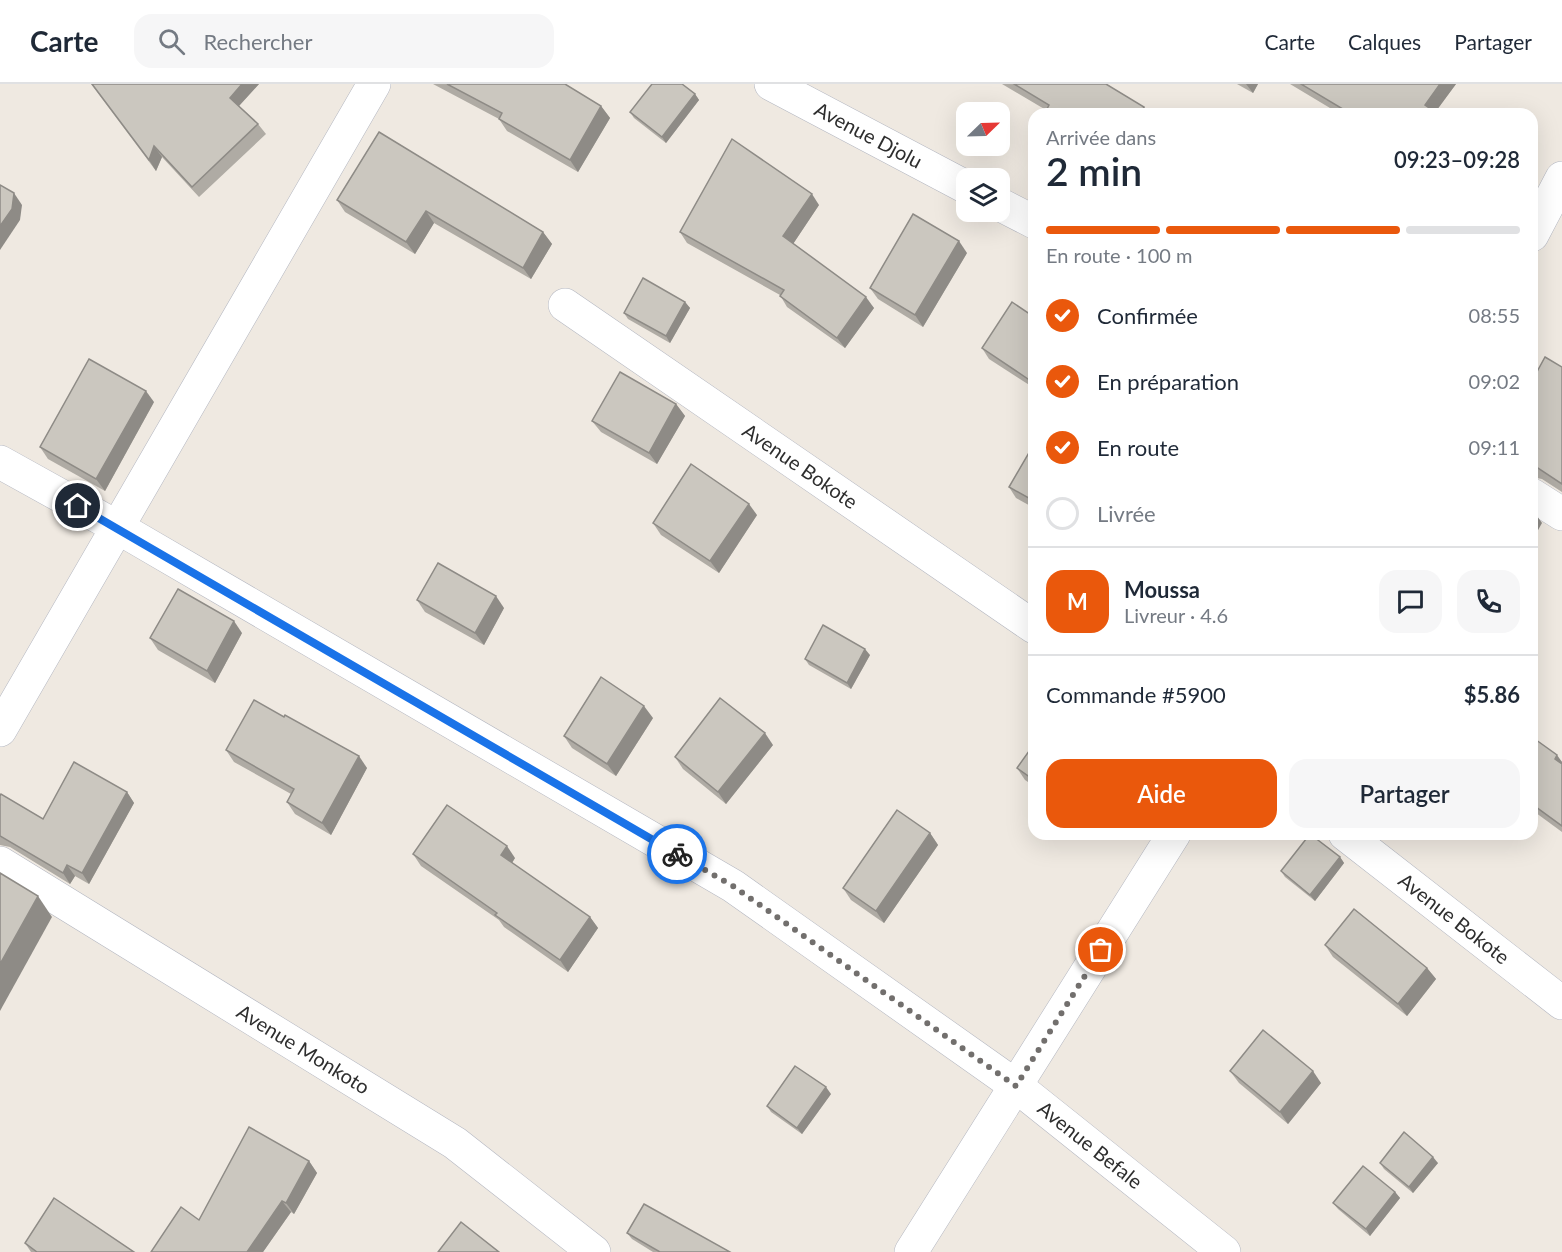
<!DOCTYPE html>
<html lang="fr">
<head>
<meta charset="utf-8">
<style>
  :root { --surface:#fff; --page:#f6f6f7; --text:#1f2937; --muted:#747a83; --line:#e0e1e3; --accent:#ea580c }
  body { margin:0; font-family:Lato,sans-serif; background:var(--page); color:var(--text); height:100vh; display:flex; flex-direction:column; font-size:22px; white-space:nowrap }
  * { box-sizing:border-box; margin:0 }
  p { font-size:20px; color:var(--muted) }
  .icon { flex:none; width:33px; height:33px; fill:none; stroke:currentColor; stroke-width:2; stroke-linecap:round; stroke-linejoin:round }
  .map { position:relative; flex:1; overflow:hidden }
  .side { position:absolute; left:1028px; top:24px; width:510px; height:732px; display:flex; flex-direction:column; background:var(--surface); border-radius:18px; box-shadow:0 6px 24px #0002 }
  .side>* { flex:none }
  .needle { width:39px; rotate:67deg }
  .fabs { position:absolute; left:956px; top:18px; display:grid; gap:12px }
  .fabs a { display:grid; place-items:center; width:54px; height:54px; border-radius:12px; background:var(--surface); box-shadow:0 6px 24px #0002; font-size:30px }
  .pin { position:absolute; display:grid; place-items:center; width:51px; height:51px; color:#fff; margin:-26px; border:3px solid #fff; border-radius:50%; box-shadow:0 2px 6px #0007 }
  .courier { position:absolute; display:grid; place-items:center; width:60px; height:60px; margin:-30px; border:4px solid #1a73e8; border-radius:50%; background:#fff; color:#222; box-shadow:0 2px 8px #0007 }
  .summary em { font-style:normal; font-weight:600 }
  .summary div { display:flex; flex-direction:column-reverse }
  .summary { display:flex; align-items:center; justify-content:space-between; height:102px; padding:0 18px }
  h1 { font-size:39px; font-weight:600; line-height:45px }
  .bar { display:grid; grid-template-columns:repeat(4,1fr); gap:9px 6px; align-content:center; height:72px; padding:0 18px }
  .bar i { height:8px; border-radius:4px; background:var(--line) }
  .bar .active { background:var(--accent) }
  .bar p { grid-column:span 4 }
  .line { display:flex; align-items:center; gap:15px; padding:0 18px; border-top:2px solid var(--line) }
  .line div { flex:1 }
  .round { display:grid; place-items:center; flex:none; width:63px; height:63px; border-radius:18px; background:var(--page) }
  ol { padding:0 18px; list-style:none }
  li { display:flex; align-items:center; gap:18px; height:66px }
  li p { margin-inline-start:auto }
  li .icon { padding:6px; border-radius:50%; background:var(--accent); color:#fff; stroke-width:4 }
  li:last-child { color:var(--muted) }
  li i { width:33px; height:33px; border:3px solid var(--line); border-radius:50% }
  .action { display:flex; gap:12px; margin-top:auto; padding:12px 18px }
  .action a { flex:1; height:69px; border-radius:18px; background:var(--accent); color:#fff; font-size:24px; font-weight:600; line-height:69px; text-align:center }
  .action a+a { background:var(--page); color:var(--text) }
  header { display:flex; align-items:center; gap:36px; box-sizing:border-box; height:84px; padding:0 30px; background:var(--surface); border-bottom:2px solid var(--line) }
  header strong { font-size:28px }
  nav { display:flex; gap:33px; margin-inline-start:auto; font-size:21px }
  .search { width:420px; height:54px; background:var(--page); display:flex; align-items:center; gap:15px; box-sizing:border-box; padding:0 21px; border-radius:18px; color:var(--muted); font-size:22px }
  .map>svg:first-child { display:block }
</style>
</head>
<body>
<header>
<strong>Carte</strong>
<div class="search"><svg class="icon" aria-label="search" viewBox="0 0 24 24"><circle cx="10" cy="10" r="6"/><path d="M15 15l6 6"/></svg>Rechercher</div>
<nav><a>Carte</a><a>Calques</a><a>Partager</a></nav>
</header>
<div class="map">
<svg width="1562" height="1168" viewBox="0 0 1562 1168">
  <rect width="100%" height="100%" fill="#efe9e1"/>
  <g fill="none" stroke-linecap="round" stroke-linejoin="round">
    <defs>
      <g id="minor">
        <path id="s1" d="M771 0 966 103"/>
        <path d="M999 120 1034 138"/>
        <path d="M1532 151 1562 94"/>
        <path id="s2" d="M565 221 1034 543"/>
        <path id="s3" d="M0 378 117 443 733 802 1016 1002 1224 1168"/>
        <path d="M1532 411 1562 430"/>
        <path d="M0 646 374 0"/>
        <path id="s4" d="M1345 750 1562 919"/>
        <path id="s5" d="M0 779 455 1059 594 1168"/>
        <path d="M911 1168 1174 750"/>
      </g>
    </defs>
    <!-- minor casing -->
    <use href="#minor" stroke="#b4b7c1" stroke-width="34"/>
    <!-- minor -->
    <use href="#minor" stroke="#fff" stroke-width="33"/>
  </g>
  <!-- wall -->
  <g fill="#afaba4">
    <path d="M91 0H259L239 22 258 40 266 50 199 113 162 73 156 87Z"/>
    <path d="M433 0H565L601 22 610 34 578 88 507 47 499 35Z"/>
    <path d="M1002 0H1106L1144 23 1149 30H1048L1046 26Z"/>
    <path d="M1237 0H1258L1253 9Z"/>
    <path d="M1290 0H1456L1435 28 1438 30H1340Z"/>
    <path d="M695 10 699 16 666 59 634 34 630 28Z"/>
    <path d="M379 48 543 148 552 160 531 195 434 139 415 170 345 128 337 116Z"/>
    <path d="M819 121 793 160 874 224 845 264 787 223 780 211 687 159 680 148Z"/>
    <path d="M967 169 923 243 878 215 870 204Z"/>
    <path d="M685 218 690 224 670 259 628 235 624 229Z"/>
    <path d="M1034 233V304L989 275 982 264Z"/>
    <path d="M1562 283V408L1542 395 1532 393V297Z"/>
    <path d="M154 318 105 407 48 375 40 363Z"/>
    <path d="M676 320 685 332 657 380 601 348 592 337Z"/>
    <path d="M1034 360V424L1016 414 1009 403Z"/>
    <path d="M757 431 719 489 661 451 653 439Z"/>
    <path d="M417 516 504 524 484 561 425 528Z"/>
    <path d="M242 549 215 599 158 566 150 554Z"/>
    <path d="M870 571 851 605 809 581 805 575Z"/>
    <path d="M284 633 367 684 331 751 295 730 287 718 291 710 234 678 226 666Z"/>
    <path d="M653 634 616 692 572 664 564 652Z"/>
    <path d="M1532 653 1562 678V748L1532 726Z"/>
    <path d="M1034 660V702L1025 696 1017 684Z"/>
    <path d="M773 661 726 720 683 685 675 673Z"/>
    <path d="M127 708 134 719 89 800 75 792 70 800 10 763 0 761V712L43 735Z"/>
    <path d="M930 749 938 761 884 839 851 816 843 804Z"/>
    <path d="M413 770 515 774 512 779 590 833 598 844 568 888 504 843 499 836 421 782Z"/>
    <path d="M1340 773 1344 779 1315 817 1285 793 1281 787Z"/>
    <path d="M1325 861 1427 884 1436 895 1407 932 1333 873Z"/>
    <path d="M1230 987 1321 999 1288 1040 1239 999Z"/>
    <path d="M831 1010 802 1050 771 1028 767 1022Z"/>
    <path d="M309 1077 317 1089 294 1130 291 1128 263 1168H151L199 1136Z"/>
    <path d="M1380 1079H1438L1413 1109 1384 1085Z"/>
    <path d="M1395 1108 1400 1114 1370 1152 1338 1125 1333 1119Z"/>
    <path d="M627 1149 730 1168H653L632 1155Z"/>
    <path d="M25 1159 134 1168H31Z"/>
  </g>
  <!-- shaded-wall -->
  <g fill="#8e8b86">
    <path d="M242 0H259L237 24 230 14Z"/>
    <path d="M1246 0H1258L1253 9Z"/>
    <path d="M1440 0H1456L1434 30 1425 21Z"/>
    <path d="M695 10 699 16 666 59 662 53Z"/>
    <path d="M601 22 610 34 578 88 570 76Z"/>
    <path d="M1144 23 1149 30H1140Z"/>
    <path d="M154 62 162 73 156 87 149 76Z"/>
    <path d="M14 109 22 121 20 136 0 166V142Z"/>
    <path d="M812 110 819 121 791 163 783 152Z"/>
    <path d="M426 127 434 139 415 170 406 158Z"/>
    <path d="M543 148 552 160 531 195 523 184Z"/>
    <path d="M959 157 967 169 923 243 915 231Z"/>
    <path d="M866 213 874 224 845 264 837 254Z"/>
    <path d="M685 218 690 224 670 259 666 252Z"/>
    <path d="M146 307 154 318 105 407 96 395Z"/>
    <path d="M676 320 685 332 657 380 649 369Z"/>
    <path d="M749 420 757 431 719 489 710 477Z"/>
    <path d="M1532 425 1542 439 1532 457Z"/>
    <path d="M496 512 504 524 484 561 475 549Z"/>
    <path d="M234 537 242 549 215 599 207 587Z"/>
    <path d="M865 565 870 571 851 605 847 599Z"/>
    <path d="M644 622 653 634 616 692 607 680Z"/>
    <path d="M765 649 773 661 726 720 718 708Z"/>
    <path d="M1557 671 1562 678V685L1555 675Z"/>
    <path d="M359 672 367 684 331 751 322 739Z"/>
    <path d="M127 708 134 719 89 800 82 789Z"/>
    <path d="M930 749 938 761 884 839 876 827Z"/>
    <path d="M507 762 515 774 509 783 501 771Z"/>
    <path d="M1340 773 1344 779 1315 817 1310 811Z"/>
    <path d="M67 781 75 792 70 800 63 789Z"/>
    <path d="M38 812 52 833 0 927V880Z"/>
    <path d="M590 833 598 844 568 888 560 876Z"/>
    <path d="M1427 884 1436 895 1407 932 1398 920Z"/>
    <path d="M1313 987 1321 999 1288 1040 1280 1028Z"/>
    <path d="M826 1003 831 1010 802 1050 797 1044Z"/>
    <path d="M1433 1073 1438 1079 1413 1109 1409 1103Z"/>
    <path d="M309 1077 317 1089 294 1130 286 1119Z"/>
    <path d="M1395 1108 1400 1114 1370 1152 1366 1145Z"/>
    <path d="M282 1117 291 1128 263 1168H247Z"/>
  </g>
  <!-- building -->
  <g fill="#cbc7bf" stroke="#8e8b86" stroke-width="1.5">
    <path d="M92 0H242L230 14 258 40 192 103 154 62 149 76Z"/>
    <path d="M447 0H565L601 22 570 76 499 35 502 29Z"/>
    <path d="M652 0H682L695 10 662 53 630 28Z"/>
    <path d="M1014 0H1106L1144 23 1140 30H1051L1046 27 1049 21Z"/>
    <path d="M1301 0H1440L1425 21 1438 30H1351Z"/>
    <path d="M379 48 543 148 523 184 426 127 406 158 337 116Z"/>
    <path d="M732 55 812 110 783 152 866 213 837 254 780 212 784 206 680 148Z"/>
    <path d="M0 101 14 109 12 125 0 142Z"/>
    <path d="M913 130 959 157 915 231 870 204Z"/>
    <path d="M643 194 685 218 666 252 624 229Z"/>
    <path d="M1012 218 1034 233V299L982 264Z"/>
    <path d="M1545 273 1562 283V400L1532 380V297Z"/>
    <path d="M89 275 146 307 96 395 40 363Z"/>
    <path d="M620 288 676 320 649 369 592 337Z"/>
    <path d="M1034 360V417L1009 403Z"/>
    <path d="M691 380 749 420 710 477 653 439Z"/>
    <path d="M438 479 496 512 475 549 417 516Z"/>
    <path d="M178 505 234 537 207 587 150 554Z"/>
    <path d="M823 541 865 565 847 599 805 575Z"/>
    <path d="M601 593 644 622 607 680 564 652Z"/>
    <path d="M720 614 765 649 718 708 675 673Z"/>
    <path d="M254 616 284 633 285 631 359 672 322 739 287 718 294 705 226 666Z"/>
    <path d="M1532 653 1557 671 1555 675 1562 680V742L1532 720Z"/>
    <path d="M1034 660V696L1017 684Z"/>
    <path d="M74 678 127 708 82 789 67 781 63 789 0 752V712L1 710 43 735Z"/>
    <path d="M447 721 507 762 501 771 590 833 560 876 495 831 497 829 413 770Z"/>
    <path d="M897 726 930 749 876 827 843 804Z"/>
    <path d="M1310 750 1340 773 1310 811 1281 787Z"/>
    <path d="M0 789 38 812 0 880Z"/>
    <path d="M1354 825 1427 884 1398 920 1325 861Z"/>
    <path d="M1263 946 1313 987 1280 1028 1230 987Z"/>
    <path d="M795 982 826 1003 797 1044 767 1022Z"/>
    <path d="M249 1043 309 1077 286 1119 282 1117 247 1168H151L181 1123 199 1136Z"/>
    <path d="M1404 1048 1433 1073 1409 1103 1380 1079Z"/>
    <path d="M1363 1082 1395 1108 1366 1145 1333 1119Z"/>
    <path d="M54 1114 134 1168H37L25 1159Z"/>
    <path d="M644 1120 730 1168H660L627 1149Z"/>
    <path d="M461 1138 499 1168H438Z"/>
  </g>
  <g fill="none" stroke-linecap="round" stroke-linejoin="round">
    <!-- done -->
    <path stroke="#726f6d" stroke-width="6" stroke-dasharray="0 10.8" d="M677 770 733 802 1016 1002 1101 866"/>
    <!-- route -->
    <path stroke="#1a73e8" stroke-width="8" d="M78 422 677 770"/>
  </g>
  <g text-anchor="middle" stroke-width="4.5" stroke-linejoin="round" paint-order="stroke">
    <!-- street labels -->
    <g font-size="20" fill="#2e2e2e" stroke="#fff">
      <text dy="7" stroke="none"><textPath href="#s1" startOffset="110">Avenue Djolu</textPath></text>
      <text dy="7" stroke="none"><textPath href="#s2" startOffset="285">Avenue Bokote</textPath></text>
      <text dy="7" stroke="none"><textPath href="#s4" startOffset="138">Avenue Bokote</textPath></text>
      <text dy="7" stroke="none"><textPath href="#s5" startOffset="356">Avenue Monkoto</textPath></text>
      <text dy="7" stroke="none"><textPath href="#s3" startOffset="1288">Avenue Befale</textPath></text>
    </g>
  </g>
</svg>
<div class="fabs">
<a><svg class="needle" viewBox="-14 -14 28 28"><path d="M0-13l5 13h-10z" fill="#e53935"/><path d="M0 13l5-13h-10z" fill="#747a83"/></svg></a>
<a><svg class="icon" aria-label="layers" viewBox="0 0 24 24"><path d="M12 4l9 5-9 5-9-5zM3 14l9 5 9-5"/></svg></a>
</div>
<div class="pin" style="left:1101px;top:866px;background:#ea580c"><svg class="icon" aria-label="bag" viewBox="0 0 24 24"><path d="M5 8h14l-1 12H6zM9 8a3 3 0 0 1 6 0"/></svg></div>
<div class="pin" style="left:78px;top:422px;background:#1f2937"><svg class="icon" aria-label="home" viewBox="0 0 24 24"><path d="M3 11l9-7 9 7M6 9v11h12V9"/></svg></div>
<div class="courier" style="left:677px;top:770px"><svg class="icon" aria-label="bike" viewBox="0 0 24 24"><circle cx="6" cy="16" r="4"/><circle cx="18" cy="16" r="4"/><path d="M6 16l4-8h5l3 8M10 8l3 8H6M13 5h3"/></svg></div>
<section class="side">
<div class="summary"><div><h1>2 min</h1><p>Arrivée dans</p></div><em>09:23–09:28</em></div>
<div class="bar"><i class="active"></i><i class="active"></i><i class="active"></i><i></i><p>En route · 100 m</p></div>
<ol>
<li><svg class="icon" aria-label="check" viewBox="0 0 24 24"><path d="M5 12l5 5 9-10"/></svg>Confirmée<p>08:55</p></li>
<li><svg class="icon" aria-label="check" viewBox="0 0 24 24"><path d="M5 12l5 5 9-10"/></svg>En préparation<p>09:02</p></li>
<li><svg class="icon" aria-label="check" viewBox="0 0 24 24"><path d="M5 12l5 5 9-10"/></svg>En route<p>09:11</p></li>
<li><i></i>Livrée</li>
</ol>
<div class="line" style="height:108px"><b class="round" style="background:var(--accent);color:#fff">M</b><div><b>Moussa</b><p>Livreur · 4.6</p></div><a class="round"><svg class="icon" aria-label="chat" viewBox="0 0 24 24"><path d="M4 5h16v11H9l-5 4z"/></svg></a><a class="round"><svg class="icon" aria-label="phone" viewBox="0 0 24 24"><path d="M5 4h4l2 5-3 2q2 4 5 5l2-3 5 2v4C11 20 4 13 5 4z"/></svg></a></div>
<div class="line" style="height:78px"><div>Commande #5900</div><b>$5.86</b></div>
<div class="action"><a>Aide</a><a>Partager</a></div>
</section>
</div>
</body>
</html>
